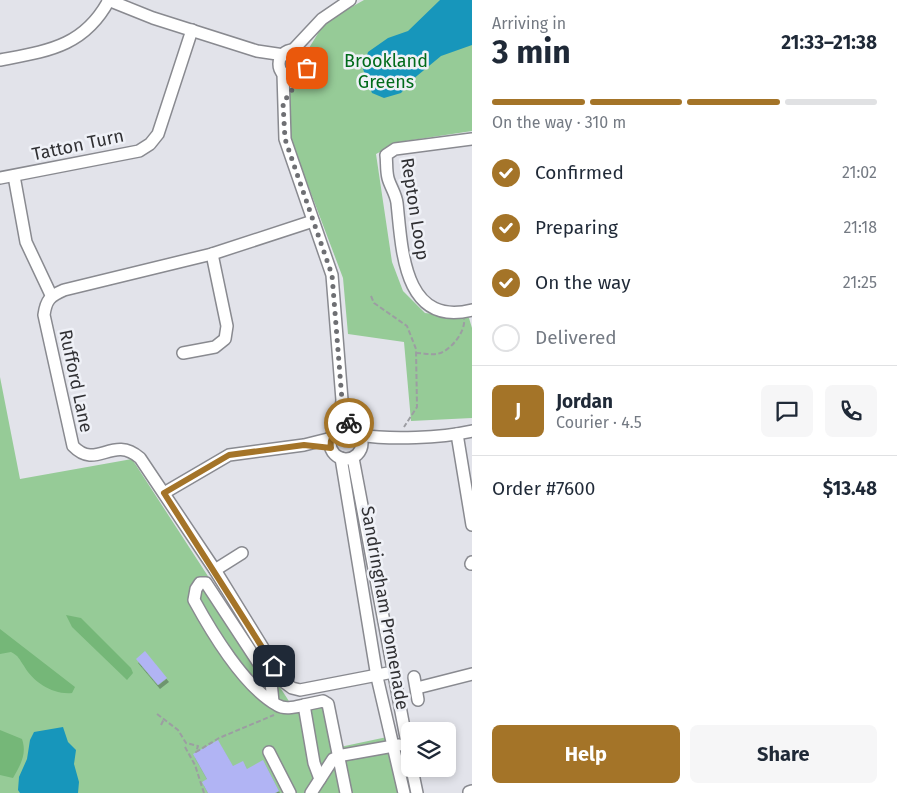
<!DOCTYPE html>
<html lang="en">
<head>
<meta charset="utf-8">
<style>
  :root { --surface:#fff; --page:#f6f6f7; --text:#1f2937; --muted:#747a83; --line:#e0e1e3; --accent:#a47428 }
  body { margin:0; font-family:"Fira Sans",sans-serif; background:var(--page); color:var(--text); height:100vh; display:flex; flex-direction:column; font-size:19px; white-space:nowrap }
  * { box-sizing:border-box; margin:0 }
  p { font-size:16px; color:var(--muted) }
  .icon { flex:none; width:28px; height:28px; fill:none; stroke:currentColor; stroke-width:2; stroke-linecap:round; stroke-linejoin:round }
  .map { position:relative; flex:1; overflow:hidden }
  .side { display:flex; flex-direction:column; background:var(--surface); width:425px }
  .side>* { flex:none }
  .buttons { position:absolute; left:401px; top:722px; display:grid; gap:10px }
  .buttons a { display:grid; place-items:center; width:55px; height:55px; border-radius:8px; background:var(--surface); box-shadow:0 2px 8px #0003; font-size:25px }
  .pin { position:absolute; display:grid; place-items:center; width:42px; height:42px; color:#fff; margin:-21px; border-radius:10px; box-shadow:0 2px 8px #0006 }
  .courier { position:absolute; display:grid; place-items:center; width:50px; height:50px; margin:-25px; border:4px solid #a47428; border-radius:50%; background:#fff; color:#222; box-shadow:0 1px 6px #0007 }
  .summary em { font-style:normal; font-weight:700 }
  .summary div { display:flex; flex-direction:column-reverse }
  .summary { display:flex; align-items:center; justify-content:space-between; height:85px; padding:0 20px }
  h1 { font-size:32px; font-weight:700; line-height:38px }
  .bar { display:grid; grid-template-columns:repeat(4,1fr); gap:8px 5px; align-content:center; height:60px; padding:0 20px }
  .bar i { height:6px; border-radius:4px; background:var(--line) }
  .bar .current { background:var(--accent) }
  .bar p { grid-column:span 4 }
  .line { display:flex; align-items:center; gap:12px; padding:0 20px; border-top:1px solid var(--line) }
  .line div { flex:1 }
  .round { display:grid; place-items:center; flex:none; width:52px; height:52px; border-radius:8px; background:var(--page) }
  ol { padding:0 20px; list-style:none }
  li { display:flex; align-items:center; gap:15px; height:55px }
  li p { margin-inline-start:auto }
  li .icon { padding:5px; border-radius:50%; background:var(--accent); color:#fff; stroke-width:4 }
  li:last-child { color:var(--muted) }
  li i { width:28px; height:28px; border:2px solid var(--line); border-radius:50% }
  .button { display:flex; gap:10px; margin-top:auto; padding:10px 20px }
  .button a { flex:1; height:58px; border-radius:8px; background:var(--accent); color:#fff; font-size:20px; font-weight:700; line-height:58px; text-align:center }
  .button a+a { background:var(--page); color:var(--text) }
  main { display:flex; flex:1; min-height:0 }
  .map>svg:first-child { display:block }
</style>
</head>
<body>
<main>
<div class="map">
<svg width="472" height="793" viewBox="0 0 472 793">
  <defs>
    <filter id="shadow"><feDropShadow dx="2" dy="4" stdDeviation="0" flood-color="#0004"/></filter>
  </defs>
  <rect width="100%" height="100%" fill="#e2e3ea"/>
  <!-- green -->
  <g fill="#96cb97">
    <path d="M364 0H472V131L399 142 376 154 392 262 403 291 425 313 469 318 472 328V418L411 421 404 342 348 334 343 278 292 143 286 104 293 86 313 74 309 48 325 22Z"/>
    <path d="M0 377 20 479 132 459 296 712 329 702 340 747 387 737 398 793H0Z"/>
  </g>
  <!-- forest -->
  <g fill="#75b778">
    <path d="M66 615 81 618 131 668 133 673 127 680 72 627Z"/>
    <path d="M0 629 75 687 72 693C53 695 33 682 24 666 19 659 19 656 11 652L0 654Z"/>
    <path d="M0 730 22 739C27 754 21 764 13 778L0 775Z"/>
  </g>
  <!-- water -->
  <g fill="#1796bb">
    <path d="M440 0H472V45L441 56 412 80 401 93 384 98 372 93 363 69 368 52 388 38 408 31Z"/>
    <path d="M63 727 68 742 76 750 74 764 79 782 78 793H20L18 790 19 777 27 759 30 740 34 732Z"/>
  </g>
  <!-- building -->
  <g fill="#b1b4f4" filter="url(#shadow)">
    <path d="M145 651 167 678 158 685 136 659Z"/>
    <path d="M218 740 233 766 243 761 247 769 263 760 279 791 275 793H208L202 782 207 779 193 754Z"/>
  </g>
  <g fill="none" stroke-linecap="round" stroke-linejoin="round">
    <defs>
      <g id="minor">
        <path d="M108 0 153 18 257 51 284 55"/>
        <circle cx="293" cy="64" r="14"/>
        <path d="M292 51 322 19 350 0"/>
        <path d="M0 60C47 51 84 47 109 0"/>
        <path d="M283 73 285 139 332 275 342 400 339 430"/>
        <path d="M472 139 395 149 386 155C387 162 386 170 388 178 390 186 396 194 397 203 402 249 403 327 472 310"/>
        <path d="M14 176 26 242 51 295"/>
        <path d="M0 178 139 151 150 144 158 134 192 30"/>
        <path d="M313 221 212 254 64 290C50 296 46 300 44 315L73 446C97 471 112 434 140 458L215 570 284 682 292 688 300 690 393 672"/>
        <path d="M183 353 215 347 225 339 227 326 212 254"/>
        <circle cx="346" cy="443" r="16"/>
        <path d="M457 434 472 525"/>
        <path d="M359 435C392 440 440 438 472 431"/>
        <path d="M341 458 377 677 404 793"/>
        <path d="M353 458 410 759"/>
        <path d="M164 493 229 455 304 445 332 438"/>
        <path d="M471 564 472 562"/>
        <path d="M215 570 242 553"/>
        <path d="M414 677 418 700"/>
        <path d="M417 688 472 674"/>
        <path d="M273 702 271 682 206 583H200L196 589 194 600C212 633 245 687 277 705 285 710 295 707 304 705"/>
        <path d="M269 752 290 793"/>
        <path d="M412 769 417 793"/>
        <path d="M320 779 314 763 304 705 323 701 328 704 346 793"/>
        <path d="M469 792 472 791"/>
        <path d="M311 793 333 759 343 755 399 745"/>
      </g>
    </defs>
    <!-- minor casing -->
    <use href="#minor" stroke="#898a90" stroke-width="14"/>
    <!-- path -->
    <g stroke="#9c9da2" stroke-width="2" stroke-dasharray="5 2.5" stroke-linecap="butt">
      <path d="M371 296 374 303 407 326 416 349 417 407 404 427"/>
      <path d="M416 353C423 353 430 355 436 354 449 353 466 332 464 319"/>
      <path d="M157 714 178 730 186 743 198 746 196 752 219 738 274 715"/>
      <path d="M161 725 164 719"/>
      <path d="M185 747 195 765 204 793"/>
    </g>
    <!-- minor -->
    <use href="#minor" stroke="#fff" stroke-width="11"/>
  </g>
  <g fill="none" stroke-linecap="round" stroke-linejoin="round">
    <!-- done -->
    <path stroke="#6e6f73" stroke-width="5" stroke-dasharray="0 9" d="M307 68 283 103 285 139 332 275 342 400 349 423"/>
    <!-- route -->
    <path stroke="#a47428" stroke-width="6" d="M274 666 164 493 229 455 304 445 331 448C329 436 338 426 351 428L349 423"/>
  </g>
  <g text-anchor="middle" stroke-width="5" stroke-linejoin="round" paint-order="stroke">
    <!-- park labels -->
    <g font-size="18" fill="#006b1a" stroke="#eff1f7">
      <text x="386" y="67">Brookland<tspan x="386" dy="21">Greens</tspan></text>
    </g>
    <!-- street labels -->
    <g font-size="18" fill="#303033" stroke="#eff1f7">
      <text transform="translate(78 145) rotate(-12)" y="6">Tatton Turn</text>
      <text transform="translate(415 209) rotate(81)" y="6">Repton Loop</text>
      <text transform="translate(76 381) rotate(78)" y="6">Rufford Lane</text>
      <text transform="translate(385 608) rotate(80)" y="6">Sandringham Promenade</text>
    </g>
  </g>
</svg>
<div class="buttons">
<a><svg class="icon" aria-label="layers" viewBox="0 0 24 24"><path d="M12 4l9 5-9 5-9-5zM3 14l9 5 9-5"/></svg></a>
</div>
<div class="pin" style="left:307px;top:68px;background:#ea580c"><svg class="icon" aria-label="bag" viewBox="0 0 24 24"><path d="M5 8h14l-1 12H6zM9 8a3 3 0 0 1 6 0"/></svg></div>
<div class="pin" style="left:274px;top:666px;background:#1f2937"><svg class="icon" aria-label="home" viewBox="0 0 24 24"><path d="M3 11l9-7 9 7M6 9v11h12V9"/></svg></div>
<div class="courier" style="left:349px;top:423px"><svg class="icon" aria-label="bike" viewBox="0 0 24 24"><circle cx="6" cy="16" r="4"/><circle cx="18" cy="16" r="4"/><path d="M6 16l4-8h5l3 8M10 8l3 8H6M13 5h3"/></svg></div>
</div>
<section class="side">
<div class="summary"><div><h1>3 min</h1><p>Arriving in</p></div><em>21:33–21:38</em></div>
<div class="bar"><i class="current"></i><i class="current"></i><i class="current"></i><i></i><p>On the way · 310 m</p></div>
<ol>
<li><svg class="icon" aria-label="check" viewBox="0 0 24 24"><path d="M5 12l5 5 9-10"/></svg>Confirmed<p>21:02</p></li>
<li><svg class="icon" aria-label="check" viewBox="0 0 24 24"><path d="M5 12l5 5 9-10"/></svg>Preparing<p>21:18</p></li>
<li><svg class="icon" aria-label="check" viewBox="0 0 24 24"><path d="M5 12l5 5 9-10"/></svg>On the way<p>21:25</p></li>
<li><i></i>Delivered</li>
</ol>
<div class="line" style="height:90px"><b class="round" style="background:var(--accent);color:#fff">J</b><div><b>Jordan</b><p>Courier · 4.5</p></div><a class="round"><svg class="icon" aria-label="chat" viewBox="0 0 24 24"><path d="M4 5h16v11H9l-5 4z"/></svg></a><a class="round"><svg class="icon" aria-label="phone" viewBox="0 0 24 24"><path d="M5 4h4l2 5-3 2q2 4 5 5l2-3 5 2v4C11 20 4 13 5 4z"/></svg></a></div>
<div class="line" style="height:65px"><div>Order #7600</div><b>$13.48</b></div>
<div class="button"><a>Help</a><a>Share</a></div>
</section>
</main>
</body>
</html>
